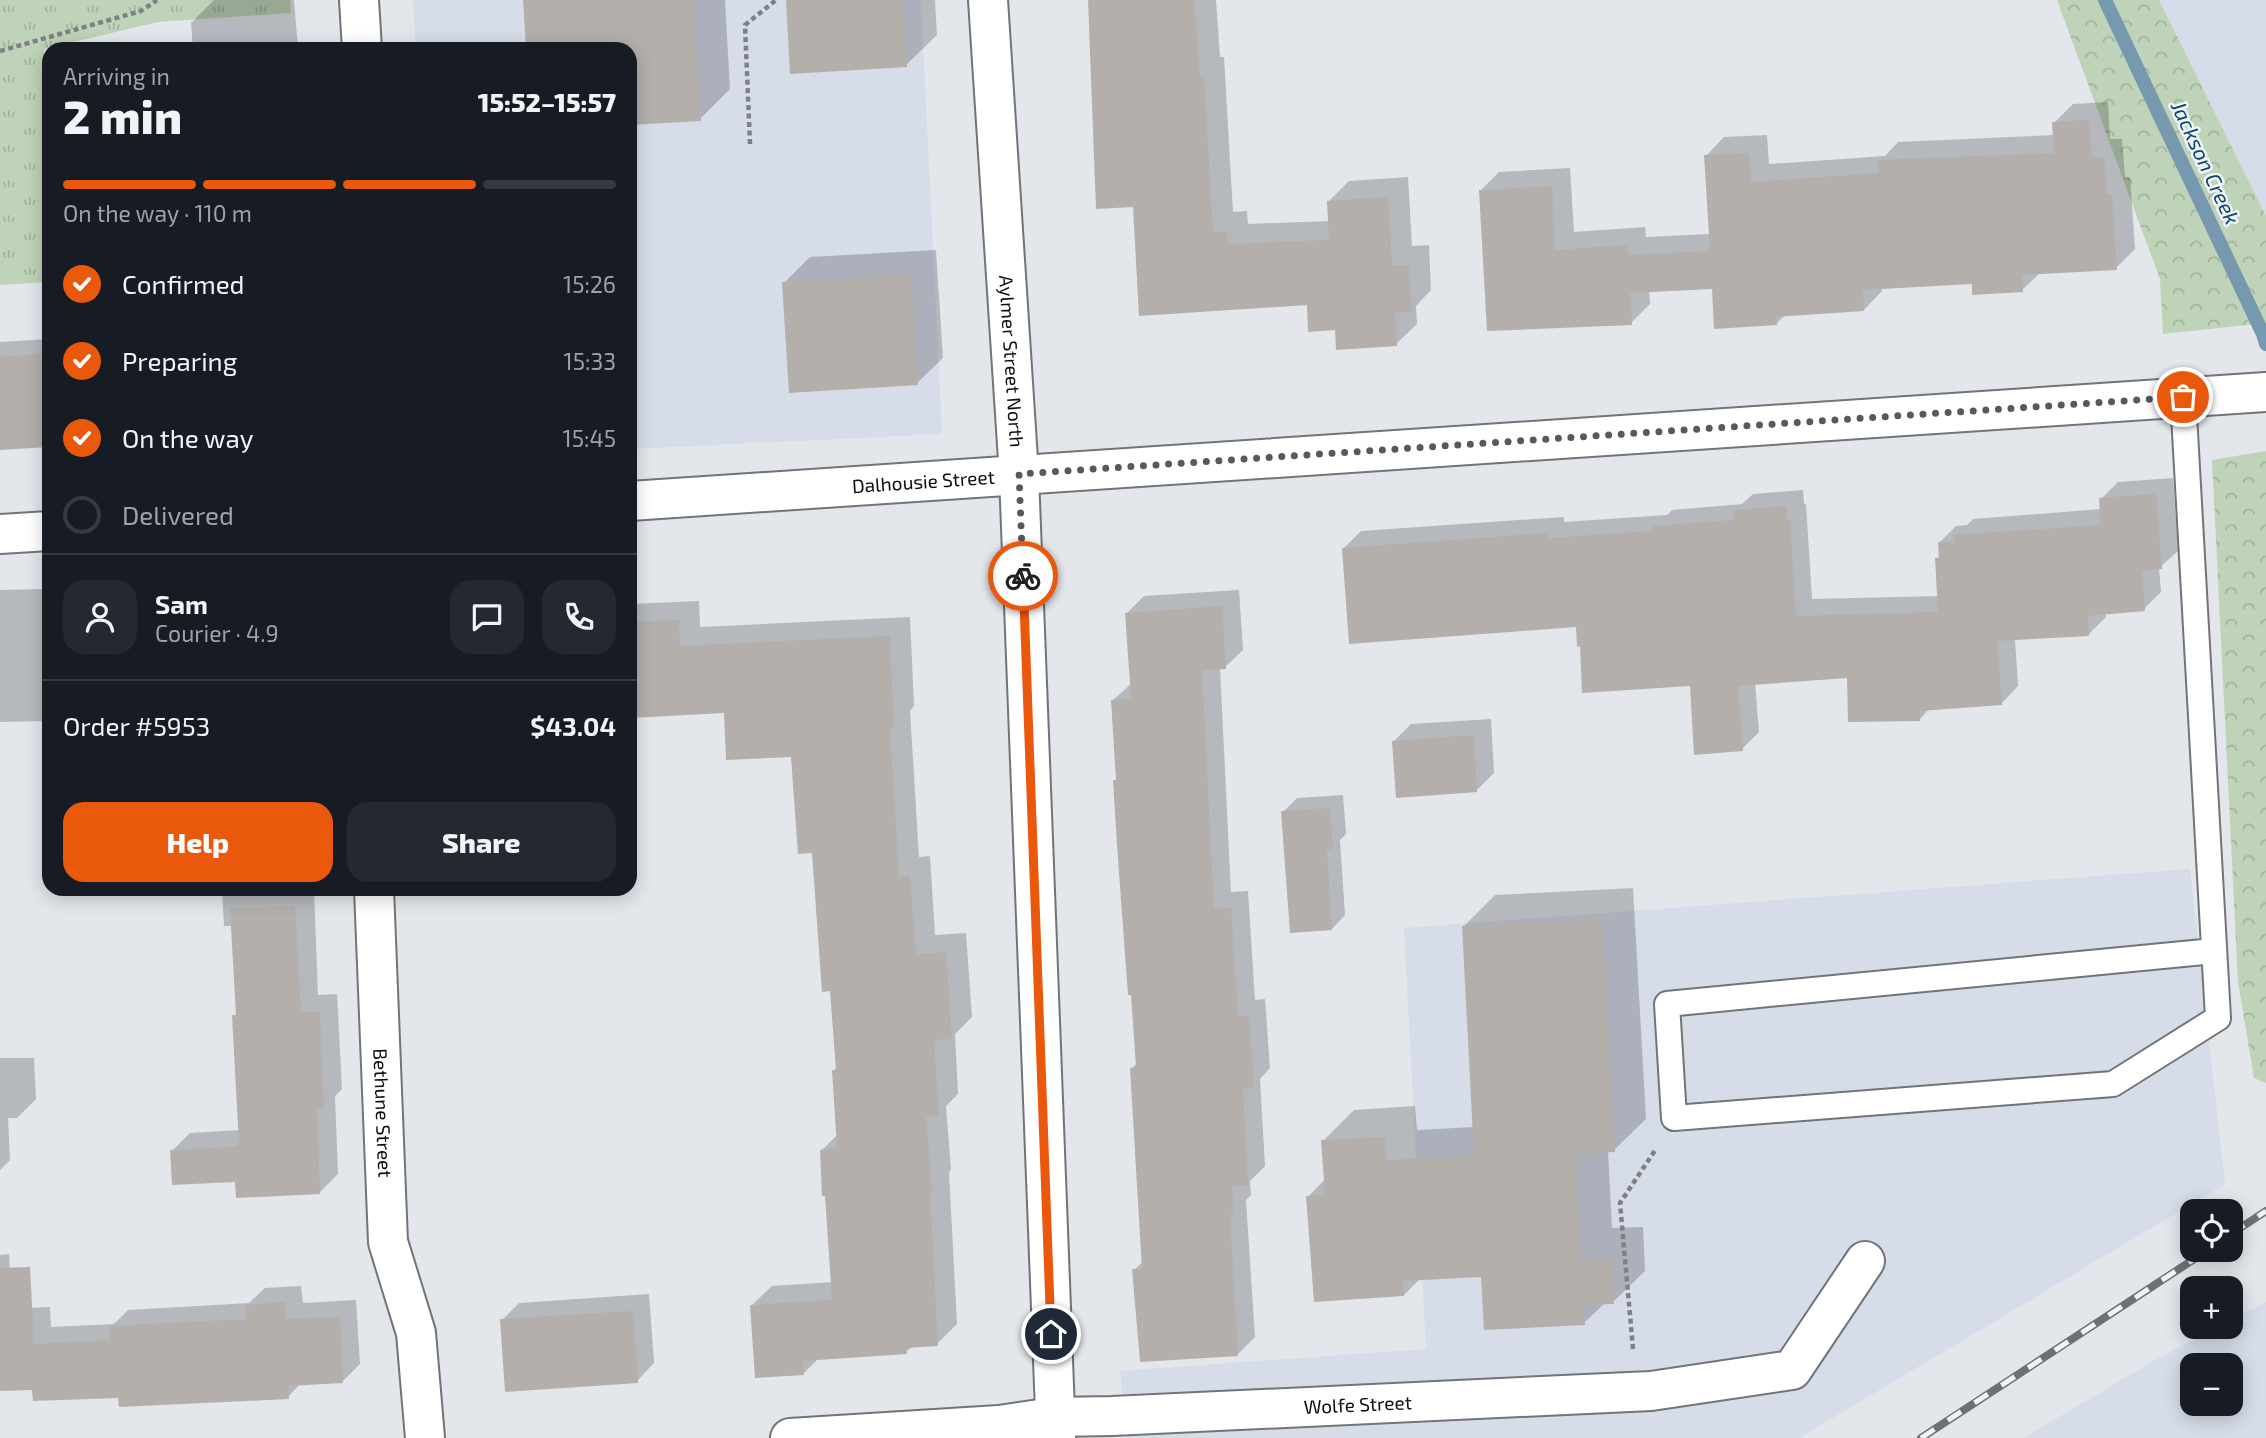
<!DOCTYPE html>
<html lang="en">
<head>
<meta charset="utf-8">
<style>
  :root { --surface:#171b24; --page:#242831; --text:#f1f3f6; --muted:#9ea1a6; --line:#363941; --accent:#ea580c }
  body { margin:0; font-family:"Exo 2",sans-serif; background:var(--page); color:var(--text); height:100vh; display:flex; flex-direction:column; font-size:26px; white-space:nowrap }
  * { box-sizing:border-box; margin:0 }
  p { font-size:23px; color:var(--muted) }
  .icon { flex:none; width:38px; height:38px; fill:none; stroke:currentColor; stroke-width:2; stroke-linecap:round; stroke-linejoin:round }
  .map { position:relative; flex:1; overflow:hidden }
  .panel { position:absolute; left:42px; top:42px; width:595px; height:854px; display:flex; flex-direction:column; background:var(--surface); border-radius:21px; box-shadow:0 4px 18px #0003 }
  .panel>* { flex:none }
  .tools { position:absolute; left:2180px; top:1199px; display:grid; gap:14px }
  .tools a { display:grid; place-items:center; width:63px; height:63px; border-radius:14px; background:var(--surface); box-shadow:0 4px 18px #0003; font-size:35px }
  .pin { position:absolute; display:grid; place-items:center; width:60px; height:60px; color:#fff; margin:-30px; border:4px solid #fff; border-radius:50%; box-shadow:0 2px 7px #0007 }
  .courier { position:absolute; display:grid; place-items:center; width:70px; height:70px; margin:-35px; border:5px solid #ea580c; border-radius:50%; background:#fff; color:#222; box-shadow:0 2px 9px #0007 }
  .summary em { font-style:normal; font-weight:800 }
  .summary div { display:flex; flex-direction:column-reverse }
  .summary { display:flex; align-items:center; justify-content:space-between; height:119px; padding:0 21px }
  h1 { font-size:46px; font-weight:800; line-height:52px }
  .bar { display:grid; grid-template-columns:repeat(4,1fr); gap:10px 7px; align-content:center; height:84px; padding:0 21px }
  .bar i { height:9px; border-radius:5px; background:var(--line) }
  .bar .active { background:var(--accent) }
  .bar p { grid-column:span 4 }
  .line { display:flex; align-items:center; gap:18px; padding:0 21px; border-top:2px solid var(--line) }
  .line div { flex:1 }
  .round { display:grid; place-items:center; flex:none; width:74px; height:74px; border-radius:21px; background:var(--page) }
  ol { padding:0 21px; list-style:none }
  li { display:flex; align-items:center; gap:21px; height:77px }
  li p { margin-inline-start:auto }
  li .icon { padding:7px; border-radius:50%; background:var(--accent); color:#fff; stroke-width:4 }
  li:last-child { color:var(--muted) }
  li i { width:38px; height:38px; border:4px solid var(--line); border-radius:50% }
  .action { display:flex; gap:14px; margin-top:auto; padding:14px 21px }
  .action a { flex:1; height:80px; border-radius:21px; background:var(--accent); color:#fff; font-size:28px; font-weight:800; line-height:80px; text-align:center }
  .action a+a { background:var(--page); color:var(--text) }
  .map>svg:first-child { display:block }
</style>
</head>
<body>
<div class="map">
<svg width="2266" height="1438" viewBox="0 0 2266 1438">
  <defs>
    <pattern id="forest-crowns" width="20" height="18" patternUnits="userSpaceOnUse" patternTransform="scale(1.75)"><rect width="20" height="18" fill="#bed3b7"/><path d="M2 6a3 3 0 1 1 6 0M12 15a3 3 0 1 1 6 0" fill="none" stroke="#a2b49c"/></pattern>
    <pattern id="park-tufts" width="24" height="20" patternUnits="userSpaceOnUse" patternTransform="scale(1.75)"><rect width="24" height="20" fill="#bed3b7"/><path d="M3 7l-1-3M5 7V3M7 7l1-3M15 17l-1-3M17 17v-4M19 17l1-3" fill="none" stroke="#a2b49c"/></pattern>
  </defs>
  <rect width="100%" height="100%" fill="#e3e6eb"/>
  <!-- built -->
  <g fill="#d6dde9" fill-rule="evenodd">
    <path d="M413 0H921L942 434 630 449V49H416Z"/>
    <path d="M2159 0H2266V216Z"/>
    <path d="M2190 869 2225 1184 1799 1438H1126L1120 1371 1426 1349 1404 928Z"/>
    <path d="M2266 1302V1438H2023L2164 1355 2219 1327 2231 1326V1320ZM2193 1365H2231V1404H2193Z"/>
  </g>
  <!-- forest -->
  <g fill="url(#forest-crowns)">
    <path d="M2057 0H2159L2266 216V323L2163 334 2160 279Z"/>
    <path d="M2266 451V1083L2254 1078 2238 982 2212 460Z"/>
  </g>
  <!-- park -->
  <path fill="url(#park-tufts)" d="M0 0H290L291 13 158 22 44 49 49 176V282L0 285Z"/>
  <!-- shadow -->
  <g fill="#0003">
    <path d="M214 0H294L298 49H193L191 23Z"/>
    <path d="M525 0H725L730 89 700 119 630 124V49H528Z"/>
    <path d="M788 0H935L937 35 906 65Z"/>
    <path d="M1090 0H1216L1220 57H1224L1233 212 1247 211 1248 224 1330 221 1329 201 1349 181 1408 177 1412 246 1429 245 1431 290 1416 306 1417 324 1396 344 1336 328 1308 303 1135 205Z"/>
    <path d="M2108 102 2110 139H2122L2125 177H2130L2135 249 2116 268 2040 273 2022 290 1973 282 1882 287V291L1864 310 1785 315 1776 324 1714 287 1649 290 1650 304 1631 323 1481 190 1499 172 1570 168 1574 232 1645 227 1646 237 1710 234 1706 156 1724 137 1767 135 1769 164 1885 156 1898 142 2055 135 2054 123 2073 104Z"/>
    <path d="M936 250 943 358 917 383 784 283 810 257Z"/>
    <path d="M49 339V445L0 448V342Z"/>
    <path d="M2173 478 2178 551 2159 568 2161 592 2144 609 2105 612 2106 617 2089 634 2015 639 2018 686 2001 704 1930 708 1920 719 1848 676 1755 683 1759 732 1742 749 1691 684 1581 643 1577 625 1344 548 1361 531 1564 517V522L1667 515 1672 510 1742 504 1753 494 1803 490 1804 504H1806L1812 599 1939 596 1937 559 1940 555 1939 543 1956 526 1967 525 1973 519 2101 509V499L2118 482Z"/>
    <path d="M44 589 45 597H49V721L0 722V590Z"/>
    <path d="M1239 590 1243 650 1225 667 1220 668 1231 892 1248 891 1255 1000 1265 999 1270 1068 1260 1079 1265 1166 1250 1181 1251 1195 1246 1200 1255 1337 1238 1354 1134 1270 1144 1261 1131 1069 1137 1063 1115 781 1118 778 1113 700 1132 683 1127 613 1144 596Z"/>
    <path d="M699 601 700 627 910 617 914 706 910 711 919 857 930 856 935 935 966 933 972 1017 955 1034 958 1094 946 1106 951 1170 949 1172 957 1324 937 1344 913 1346 906 1352 819 1358 804 1373 751 1306 772 1286 833 1282 822 1150 838 1134 833 1071 838 1066 832 990 814 851 793 755 726 712 630 716V604Z"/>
    <path d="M1491 719 1494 773 1476 791 1394 741 1411 724Z"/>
    <path d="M1343 795 1346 834 1340 840 1345 915 1332 929 1283 812 1297 798Z"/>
    <path d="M1633 888 1646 1119 1614 1150 1608 1151 1612 1228 1643 1227 1645 1271 1613 1302 1605 1303 1584 1323 1483 1276 1420 1279 1404 1295 1308 1197 1325 1179 1323 1141 1354 1110 1415 1106 1417 1130 1474 1127 1463 927 1495 895Z"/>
    <path d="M222 889H314L318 995 337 994 342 1089 335 1096 338 1174 319 1193 237 1180 172 1151 190 1133 240 1130 234 1016 238 1012 233 926H224Z"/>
    <path d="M0 1058H34L36 1099 17 1118H8L10 1160 0 1170Z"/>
    <path d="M9 1254 12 1309 50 1307 51 1327 114 1324 128 1310 249 1303 265 1288 301 1286 303 1303 356 1300 360 1364 342 1382 301 1383 288 1397 120 1396 34 1388 0 1389V1255Z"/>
    <path d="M649 1294 654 1363 637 1381 502 1320 519 1303Z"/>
  </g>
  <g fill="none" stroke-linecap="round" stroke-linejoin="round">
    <!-- stream -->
    <path stroke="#7699af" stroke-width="14" d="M2105 0 2263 334 2266 344"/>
  </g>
  <!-- building -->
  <g fill="#b4afab">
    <path d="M523 0H693L701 121 630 125V49H526Z"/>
    <path d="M786 0H903L907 67 790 74Z"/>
    <path d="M1088 0H1194L1200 77H1204L1213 232 1227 231 1228 244 1329 240 1327 201 1388 197 1392 265H1409L1412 312 1395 313 1397 346 1336 350 1335 330 1308 332 1307 305 1139 316 1133 207 1096 209Z"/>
    <path d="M2089 120 2092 157H2104L2107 195 2112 194 2117 270 2022 275 2023 292 1972 295V284L1863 290 1864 311 1776 317 1777 325 1714 329 1712 289 1630 293 1632 325 1487 331 1479 190 1552 186 1555 250 1627 245 1628 255 1710 251 1704 155 1749 153 1751 182 1879 173 1878 160 2054 153 2052 122Z"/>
    <path d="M911 275 918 385 789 393 782 282Z"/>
    <path d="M49 353V447L0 450V357Z"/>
    <path d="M2156 494 2162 569 2142 571 2145 611 2088 616 2089 636 1997 641 2002 705 1920 711V721L1848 722 1847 678 1738 686 1743 751 1694 755 1690 686 1582 693 1580 646 1577 647 1576 627 1349 644 1342 548 1547 533 1548 538 1653 531V526L1734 520V510L1787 506V520H1790L1796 616 1938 612 1935 558H1939L1938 542H1955L1954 535 2101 525 2099 498Z"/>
    <path d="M1222 606 1226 669 1202 670 1214 909 1231 908 1238 1016 1249 1015 1254 1087 1243 1088 1248 1185 1232 1186 1234 1214 1230 1215 1238 1356 1140 1362 1132 1269H1142L1130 1068 1136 1067 1131 995H1128L1117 845 1113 780H1116L1111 700 1131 698 1125 613Z"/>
    <path d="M679 620 680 646 890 636 894 728 890 729 899 877 910 876 916 954 946 952 948 979 952 1039 934 1040 939 1116 926 1117 932 1192H930L938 1346 906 1348 907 1354 803 1361 804 1375 755 1378 750 1305 832 1300 825 1196H822L820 1150 837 1148 832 1070H836L830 991 822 992 812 853 798 854 791 757 726 760 724 713 630 718V622Z"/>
    <path d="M1474 735 1477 792 1396 798 1392 741Z"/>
    <path d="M1330 808 1333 849 1327 850 1332 930 1290 933 1281 811Z"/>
    <path d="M295 906 301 1012H320L324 1109H317L320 1194 236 1198 235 1182 172 1185 170 1150 234 1147V1145H239L232 1015H236L230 909Z"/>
    <path d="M1602 919 1615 1152 1576 1154 1581 1259 1612 1258 1614 1304 1584 1305 1585 1325 1484 1330 1481 1277 1403 1281 1404 1296 1314 1302 1306 1196 1325 1195 1321 1140 1385 1137 1386 1160 1474 1156 1462 926Z"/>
    <path d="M30 1267 34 1344 110 1340 109 1326 246 1319 245 1305 285 1302 286 1319 340 1317 343 1383 288 1386 289 1399 119 1407 118 1398 33 1401 32 1390 0 1391V1268Z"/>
    <path d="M633 1311 638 1383 505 1392 500 1319Z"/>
  </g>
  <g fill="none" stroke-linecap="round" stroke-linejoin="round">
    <defs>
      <path id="service" d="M2183 397 2218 1018 2113 1084 1674 1118 1667 1004 2214 951"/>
      <g id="minor">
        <path d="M359 0 362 49"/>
        <path id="s1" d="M630 501 2266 392"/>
        <path d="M0 534 49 531"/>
        <path id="s2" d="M374 889 388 1242 416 1333 425 1438"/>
        <path id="s3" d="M790 1438 999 1425 1054 1417 1112 1416 1651 1391 1792 1370 1865 1261"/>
      </g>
      <g id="tertiary">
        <path id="s4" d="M988 0 1019 475 1056 1438"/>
      </g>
    </defs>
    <!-- service casing -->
    <use href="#service" stroke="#717478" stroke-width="28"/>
    <!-- minor casing -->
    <use href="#minor" stroke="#717478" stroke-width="42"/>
    <!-- tertiary casing -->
    <use href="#tertiary" stroke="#717478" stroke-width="42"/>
    <!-- path -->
    <g stroke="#7e8083" stroke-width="4.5" stroke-dasharray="5 3.5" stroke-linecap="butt">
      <path d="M0 51 141 11 157 0"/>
      <path d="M750 144 745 25 776 0"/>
      <path d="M1633 1349 1620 1203 1656 1149"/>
    </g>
    <!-- service -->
    <use href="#service" stroke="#fff" stroke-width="24"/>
    <!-- minor -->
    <use href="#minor" stroke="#fff" stroke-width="38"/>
    <!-- tertiary -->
    <use href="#tertiary" stroke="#fff" stroke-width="38"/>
    <defs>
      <g id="rail">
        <path d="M2231 1234 2266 1211"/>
        <path d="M1921 1438 2208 1250"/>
      </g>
    </defs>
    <!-- rail casing -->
    <use href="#rail" stroke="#6e7073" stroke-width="8"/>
    <!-- rail -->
    <use href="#rail" stroke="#f0f3f9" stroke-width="5" stroke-dasharray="16" stroke-linecap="butt"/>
  </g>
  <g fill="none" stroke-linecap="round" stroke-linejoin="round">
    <!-- done -->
    <path stroke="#57595c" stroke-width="7" stroke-dasharray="0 12.6" d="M1023 576 1019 474 2183 397"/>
    <!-- route -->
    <path stroke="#ea580c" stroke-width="9" d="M1023 576 1051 1334"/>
  </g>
  <g text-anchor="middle" stroke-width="5" stroke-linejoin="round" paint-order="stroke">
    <!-- street labels -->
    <g font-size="19" fill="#0c0d0f" stroke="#f0f3f9">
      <text dy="7" stroke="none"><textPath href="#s4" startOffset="362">Aylmer Street North</textPath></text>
      <text dy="7" stroke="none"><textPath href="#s1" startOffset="294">Dalhousie Street</textPath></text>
      <text dy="7" stroke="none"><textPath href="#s2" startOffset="224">Bethune Street</textPath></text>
      <text dy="7" stroke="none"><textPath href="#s3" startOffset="569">Wolfe Street</textPath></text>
    </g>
    <!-- water labels -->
    <g font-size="21" font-style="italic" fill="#074765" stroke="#f0f3f9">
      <text transform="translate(2205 163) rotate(65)" y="7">Jackson Creek</text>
    </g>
  </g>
</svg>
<div class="tools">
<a><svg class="icon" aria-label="locate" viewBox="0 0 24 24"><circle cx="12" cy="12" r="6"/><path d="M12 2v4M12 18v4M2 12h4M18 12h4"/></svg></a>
<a>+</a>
<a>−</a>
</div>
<div class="pin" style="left:2183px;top:397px;background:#ea580c"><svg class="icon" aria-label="bag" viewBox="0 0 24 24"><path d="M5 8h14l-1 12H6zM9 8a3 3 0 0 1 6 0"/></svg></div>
<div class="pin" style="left:1051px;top:1334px;background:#1f2937"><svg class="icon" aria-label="home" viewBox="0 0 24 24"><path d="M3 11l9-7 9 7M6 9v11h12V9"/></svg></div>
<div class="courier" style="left:1023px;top:576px"><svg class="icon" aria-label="bike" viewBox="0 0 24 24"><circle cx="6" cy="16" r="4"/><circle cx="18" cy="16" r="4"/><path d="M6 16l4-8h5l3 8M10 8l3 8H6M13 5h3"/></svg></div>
<section class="panel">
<div class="summary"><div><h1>2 min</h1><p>Arriving in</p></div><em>15:52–15:57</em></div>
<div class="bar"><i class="active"></i><i class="active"></i><i class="active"></i><i></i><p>On the way · 110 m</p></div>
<ol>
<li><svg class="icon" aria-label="check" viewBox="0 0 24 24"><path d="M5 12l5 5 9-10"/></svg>Confirmed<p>15:26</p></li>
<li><svg class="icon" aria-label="check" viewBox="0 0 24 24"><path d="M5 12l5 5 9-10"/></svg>Preparing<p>15:33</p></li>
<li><svg class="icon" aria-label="check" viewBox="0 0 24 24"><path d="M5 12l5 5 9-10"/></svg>On the way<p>15:45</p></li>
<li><i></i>Delivered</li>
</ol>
<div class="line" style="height:126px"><a class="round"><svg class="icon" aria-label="person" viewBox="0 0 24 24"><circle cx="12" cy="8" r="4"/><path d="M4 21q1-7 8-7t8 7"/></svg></a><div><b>Sam</b><p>Courier · 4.9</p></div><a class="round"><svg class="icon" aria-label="chat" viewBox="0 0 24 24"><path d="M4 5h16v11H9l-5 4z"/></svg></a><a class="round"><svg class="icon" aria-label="phone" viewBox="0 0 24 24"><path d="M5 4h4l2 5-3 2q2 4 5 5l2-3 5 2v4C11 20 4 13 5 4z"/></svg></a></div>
<div class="line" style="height:91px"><div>Order #5953</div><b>$43.04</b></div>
<div class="action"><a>Help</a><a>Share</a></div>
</section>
</div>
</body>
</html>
